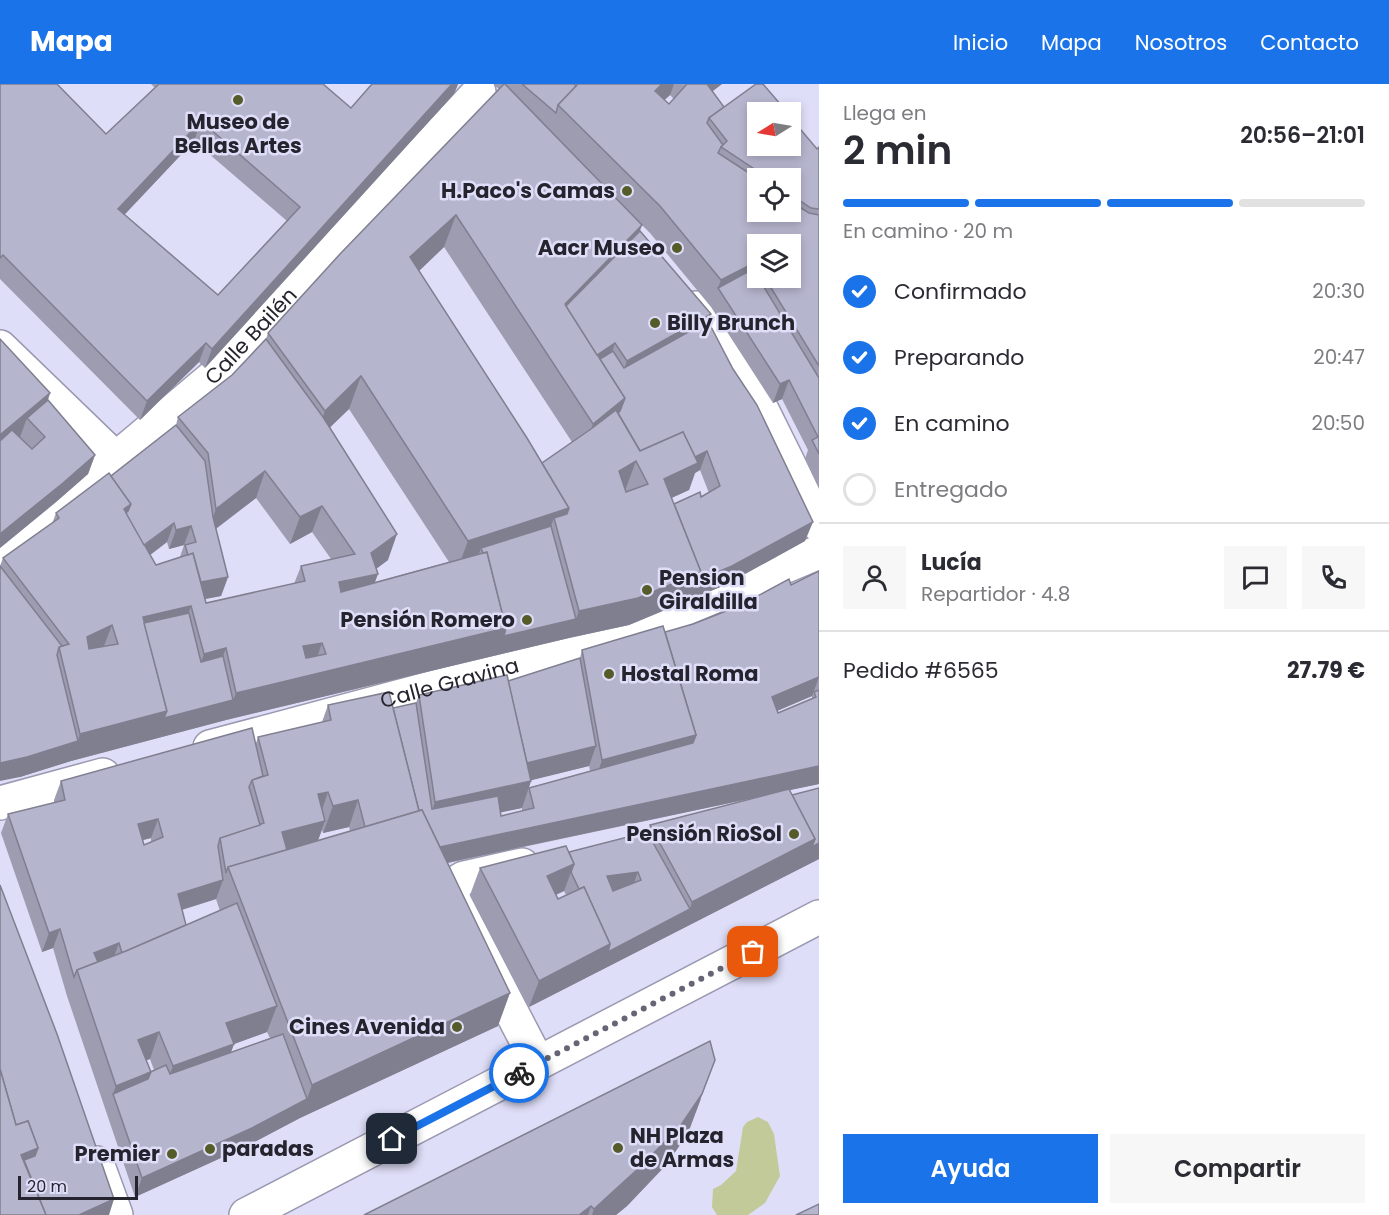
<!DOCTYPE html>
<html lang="es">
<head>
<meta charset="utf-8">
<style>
  :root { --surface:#fff; --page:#f7f7f7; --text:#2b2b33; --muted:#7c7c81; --line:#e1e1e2; --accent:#1a73e8 }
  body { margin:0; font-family:Poppins,sans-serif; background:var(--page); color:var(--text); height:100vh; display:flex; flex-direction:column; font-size:22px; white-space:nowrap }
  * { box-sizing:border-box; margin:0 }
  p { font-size:20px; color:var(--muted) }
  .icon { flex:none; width:33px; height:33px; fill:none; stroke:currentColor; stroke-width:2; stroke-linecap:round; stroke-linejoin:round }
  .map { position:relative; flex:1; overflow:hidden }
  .details { display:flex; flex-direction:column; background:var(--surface); width:570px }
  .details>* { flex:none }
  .needle { width:39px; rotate:259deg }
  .tools { position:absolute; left:747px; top:18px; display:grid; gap:12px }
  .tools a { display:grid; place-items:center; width:54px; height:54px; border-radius:0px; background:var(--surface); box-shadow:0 3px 9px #0003; font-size:30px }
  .scale { position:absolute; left:18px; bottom:15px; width:120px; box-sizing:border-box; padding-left:6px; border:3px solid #25242e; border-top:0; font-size:16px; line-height:21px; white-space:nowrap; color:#25242e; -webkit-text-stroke:4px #dfdef8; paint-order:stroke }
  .pin { position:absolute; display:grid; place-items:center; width:51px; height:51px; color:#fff; margin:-26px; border-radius:12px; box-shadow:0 3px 9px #0006 }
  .courier { position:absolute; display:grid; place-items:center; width:60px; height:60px; margin:-30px; border:4px solid #1a73e8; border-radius:50%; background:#fff; color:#222; box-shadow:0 2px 8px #0007 }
  .headline em { font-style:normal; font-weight:600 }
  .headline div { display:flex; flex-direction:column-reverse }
  .headline { display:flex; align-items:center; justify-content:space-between; height:102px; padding:0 24px }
  h1 { font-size:39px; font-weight:600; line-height:45px }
  .bar { display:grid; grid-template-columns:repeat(4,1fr); gap:9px 6px; align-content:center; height:72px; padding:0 24px }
  .bar i { height:8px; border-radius:4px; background:var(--line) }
  .bar .selected { background:var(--accent) }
  .bar p { grid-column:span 4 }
  .line { display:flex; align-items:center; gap:15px; padding:0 24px; border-top:2px solid var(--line) }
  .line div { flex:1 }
  .round { display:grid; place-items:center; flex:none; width:63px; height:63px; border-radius:0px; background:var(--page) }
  ol { padding:0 24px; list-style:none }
  li { display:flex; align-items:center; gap:18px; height:66px }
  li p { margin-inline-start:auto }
  li .icon { padding:6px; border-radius:50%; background:var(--accent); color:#fff; stroke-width:4 }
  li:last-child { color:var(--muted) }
  li i { width:33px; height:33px; border:3px solid var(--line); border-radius:50% }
  .action { display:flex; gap:12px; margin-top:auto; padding:12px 24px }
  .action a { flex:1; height:69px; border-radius:0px; background:var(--accent); color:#fff; font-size:24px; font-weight:600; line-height:69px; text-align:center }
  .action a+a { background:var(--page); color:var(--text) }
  header { display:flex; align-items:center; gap:36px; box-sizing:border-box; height:84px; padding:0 30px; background:var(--accent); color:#fff }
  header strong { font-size:28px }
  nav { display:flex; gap:33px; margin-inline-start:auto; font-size:21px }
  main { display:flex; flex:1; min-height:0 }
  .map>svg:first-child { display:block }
</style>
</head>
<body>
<header>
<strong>Mapa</strong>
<nav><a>Inicio</a><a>Mapa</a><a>Nosotros</a><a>Contacto</a></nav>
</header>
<main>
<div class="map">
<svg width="819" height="1131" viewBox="0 0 819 1131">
  <rect width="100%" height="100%" fill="#dfdef8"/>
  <!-- green -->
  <path fill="#c2ca9a" d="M758 1033 768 1038 774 1050 780 1092 765 1119 748 1131H717L712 1123 713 1105 721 1101 736 1087 743 1043 747 1038Z"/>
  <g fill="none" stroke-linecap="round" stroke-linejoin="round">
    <defs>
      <g id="minor">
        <path d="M696 224 762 326 819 441"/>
        <path d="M0 263 116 375"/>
        <path id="s1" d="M0 472 211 295 479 8"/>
        <path id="s2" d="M210 663 611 556 819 468"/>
        <path d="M0 719 103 691"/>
        <path d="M522 781 464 794 454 800 453 815 538 979"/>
        <path d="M97 1079 116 1131"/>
      </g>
      <path id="secondary" d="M246 1131 819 833"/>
    </defs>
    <!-- minor casing -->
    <use href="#minor" stroke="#9b99b1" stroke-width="36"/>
    <!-- secondary casing -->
    <use href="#secondary" stroke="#9b99b1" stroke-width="36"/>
    <!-- minor -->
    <use href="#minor" stroke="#fff" stroke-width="33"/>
    <!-- secondary -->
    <use href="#secondary" stroke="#fff" stroke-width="33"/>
  </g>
  <!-- wall -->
  <g fill="#9d9cb1" fill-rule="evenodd">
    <path d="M0 0 106 50 155 4 151 0H323L351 24 372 0H458L454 10 205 284 199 278 140 336 0 195ZM194 57 287 137 218 211 124 131Z"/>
    <path d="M494 0H722L712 7 724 23 817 65 819 63V405L805 375 808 366 782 315 773 319 711 223 650 149 641 140 640 147 711 230 708 237 805 457 725 501 629 541 569 554 226 636 71 677 20 693 0 482 3 474 52 440 56 429 111 392 176 341 178 333 232 291 266 255 268 249 499 5 494 1ZM670 11 674 15 669 20 664 16ZM758 94H790V128ZM758 160 790 194H758ZM444 163 572 358 542 379 419 187ZM349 325 449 478 375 498 376 485 388 476 330 343ZM700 386 709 409 701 413 674 420 671 414 689 406 695 389ZM256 414 290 460 312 448 331 475 301 482 294 500 206 519 205 515 221 512 228 493 216 445ZM167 458 169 465 184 461 180 473 156 481 150 471Z"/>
    <path d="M0 255 50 309 48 316 95 371 88 390 56 418 0 464Z"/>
    <path d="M819 487V700L789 706 819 775 529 923 470 811 480 784 569 768 647 748 650 741 763 712 448 779 498 942 300 1034 245 1063 135 1113 67 912 53 864 42 868 1 749 8 730 54 719V716L61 697 256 659 258 653 322 638 328 621 393 624 416 619 419 611 508 597 580 574 582 566 665 548 693 540 791 501ZM812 612V615L778 629 777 627ZM589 682 590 687 529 704 531 696ZM522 724V727L501 732 500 728ZM349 743 350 747 318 757 322 746 323 749ZM151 754V758L144 761 143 756ZM564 807 566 811 558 815 556 811ZM216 815 220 827 186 841 182 826ZM267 948 270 954 231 968 234 960ZM150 975 154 986 151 988 146 976Z"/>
    <path d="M701 1015 688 1049 667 1080 627 1122 616 1131H364Z"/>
  </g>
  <!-- shaded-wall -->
  <g fill="#7f7f90">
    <path d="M452 0H458L454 10 205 284 212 265Z"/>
    <path d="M662 0H674L670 11 645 34 655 7Z"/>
    <path d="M697 0H722L687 27Z"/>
    <path d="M201 37 194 57 111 145 118 125Z"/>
    <path d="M456 131 444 163 399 206 410 173Z"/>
    <path d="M642 141 630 173 563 226 565 220Z"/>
    <path d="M756 178 746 205 718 204 721 196Z"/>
    <path d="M711 230 701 257 617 304 627 277Z"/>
    <path d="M206 259 199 278 140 336 147 317Z"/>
    <path d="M615 259 606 286 593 274Z"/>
    <path d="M361 292 349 325 313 360 325 327Z"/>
    <path d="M789 296 782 315 773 319 780 300Z"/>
    <path d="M50 309 41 335 27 334 20 353 0 370V351Z"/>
    <path d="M625 314 616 338 581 372 593 340Z"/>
    <path d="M707 367 700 386 695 389 689 406 654 422 664 395 691 375Z"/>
    <path d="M95 371 88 390 56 418 0 464V450Z"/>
    <path d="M636 377 626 404 610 414 619 387Z"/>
    <path d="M265 387 256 414 206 452 216 425Z"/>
    <path d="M131 420 124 438V425Z"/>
    <path d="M322 422 312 448 290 460 300 433Z"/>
    <path d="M569 424 559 452 554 434 544 461 481 464 474 484 456 489 468 457Z"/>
    <path d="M813 438 805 457 725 501 629 541 569 554 226 636 71 677 20 693 0 697V679L78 657 80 650 167 627 233 616 236 609 506 544 576 535 579 527Z"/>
    <path d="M174 439 167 458 133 484 140 465Z"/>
    <path d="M191 442 184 461 169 465 176 446Z"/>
    <path d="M397 450 388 476 365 493 378 490 368 517 329 525 339 498 371 469Z"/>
    <path d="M228 493 221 512 189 518 196 498Z"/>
    <path d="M191 522 182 549 140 540 143 533Z"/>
    <path d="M112 541 102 567 77 580 87 553Z"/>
    <path d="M322 559 313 585 294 589 303 562Z"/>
    <path d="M226 564 216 591 194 597 204 570Z"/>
    <path d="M819 593 812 612 765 632 772 613Z"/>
    <path d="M696 651 686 678 593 703 602 676Z"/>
    <path d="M596 662 589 682 516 700 523 680Z"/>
    <path d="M819 682V700L422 784 429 765Z"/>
    <path d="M531 697 522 724 425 745 435 718Z"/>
    <path d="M328 708 319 735 318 710Z"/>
    <path d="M358 716 349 743 323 749 333 722Z"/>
    <path d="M158 735 151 754 131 759 138 740Z"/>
    <path d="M325 737 315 764 279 797 282 748Z"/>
    <path d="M815 755 819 759V775L529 923 539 897 610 860 690 825 692 818Z"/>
    <path d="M574 780 564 807 537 819 547 792Z"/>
    <path d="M638 788 631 807 600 811 607 792Z"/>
    <path d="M223 796 216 815 171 829 178 810Z"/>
    <path d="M60 845 53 864 42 868 49 849Z"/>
    <path d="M119 859 112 878 87 888 94 869Z"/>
    <path d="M510 909 498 942 300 1034 245 1063 135 1113 142 1094 307 1015 312 1001Z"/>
    <path d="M277 922 267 948 234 960 224 987 163 1009 173 982 226 939Z"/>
    <path d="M159 948 150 975 128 983 138 956Z"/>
    <path d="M715 976 688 1049 667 1080 627 1122 616 1131H592L594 1125Z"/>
    <path d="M151 988 141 1015 113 1010 116 1002Z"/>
    <path d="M38 1064 28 1091 21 1071Z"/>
    <path d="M114 1115 109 1131H79Z"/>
    <path d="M591 1122 588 1131H579Z"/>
  </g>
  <!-- building -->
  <g fill="#b6b5ce" stroke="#7f7f90" stroke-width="1.5" fill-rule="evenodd">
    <path d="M0 0H57L106 50 159 0H323L351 24 372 0H452L212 265 206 259 147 317 3 171 0 174ZM201 37 300 123 218 211 118 125Z"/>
    <path d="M504 0H505L642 141 565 220 625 314 593 340 456 131 410 173 527 354 569 424 468 457 361 292 325 327 268 249 340 170Z"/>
    <path d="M522 0H574L576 2 558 21 556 29Z"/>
    <path d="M578 0H662L655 7 669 20 687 0H707L724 23 709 34 707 39 723 61 721 63 718 69 758 95V128H790V117L809 129 819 131V282L765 194H790V160H758V180L756 178 721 196 660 122 558 21Z"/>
    <path d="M756 0H763L787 28H758V62H790V33L817 65 819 63V125L811 124 790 110V94H768L721 63 727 57 709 34Z"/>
    <path d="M640 147 711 230 627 277 615 259 597 271 566 222Z"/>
    <path d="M753 185 819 294V370L812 356 818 353 789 296 780 300 718 204Z"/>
    <path d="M708 237 733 285 757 321 813 438 732 482 699 496 701 488 674 420 700 408 701 413 720 402 707 367 695 373 683 348 640 367 618 329 620 327 625 314 600 275 613 267 624 284Z"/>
    <path d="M0 255 50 309 0 351Z"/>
    <path d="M266 255 323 333 397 450 371 469 378 490 339 498 341 508 487 468 506 544 236 609 226 564 204 570 191 522 143 533 167 627 80 650 59 563 69 560 3 474 59 434 56 429 109 389 131 420 124 425 156 481 193 469 206 519 305 497 301 482 355 470 322 422 300 433 265 387 216 425 208 369 178 333 232 291ZM112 541 118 560 89 565 87 553ZM322 559 326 570 306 574 303 562Z"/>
    <path d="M48 316 95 371 63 399 0 450V357L12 346 32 365 45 353 27 334Z"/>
    <path d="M616 326 640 367 683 348 698 379 664 395 701 488 638 514 579 527 554 434 567 430 569 424 542 379 591 345ZM636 377 648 400 626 408 619 387Z"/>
    <path d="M176 341 205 377 213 433 228 493 201 498 193 469 188 471 185 461 196 458 191 442 176 446 174 439 144 461 126 429 128 427 131 420 111 392Z"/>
    <path d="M551 442 576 535 504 552 506 544 487 468 483 469 481 464Z"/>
    <path d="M0 482 62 562 59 563 57 571 78 657 27 673 0 679Z"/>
    <path d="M819 487V593L772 613 778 629 816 613 814 608 819 606V682L440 763 422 726 419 727 393 624 416 619 432 725 498 712 501 732 534 724 529 704 693 659 696 651 665 548 693 540 739 522 789 495 791 501Z"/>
    <path d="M189 529 201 578 223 572 233 616 164 634 167 627 144 539Z"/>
    <path d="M663 542 696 651 602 676 582 566Z"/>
    <path d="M580 574 596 662 527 679 508 597Z"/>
    <path d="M507 591 531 697 435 718 419 611Z"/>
    <path d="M389 608 419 727 365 743 358 716 333 722 328 708 318 710 325 737 282 748 287 766 228 783 226 789 220 754 264 739 252 696 268 691 258 653 331 636 328 621Z"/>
    <path d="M252 644 263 692 252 696 249 703 260 741 220 754 218 762 223 796 178 810 186 841 122 869 119 859 94 869 98 878 77 886 74 893 60 845 49 849 8 730 65 716 61 697ZM158 735 163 753 144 761 138 740Z"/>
    <path d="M819 704V759L812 763 815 755 792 711Z"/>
    <path d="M789 705 815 755 692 818 650 741Z"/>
    <path d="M422 726 510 909 312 1001 228 783Z"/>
    <path d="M647 748 690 825 608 868 610 860 584 803 579 805 571 788 574 780 569 768ZM638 788 641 796 613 807 607 792Z"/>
    <path d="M566 762 574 780 547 792 558 815 584 803 610 860 539 897 480 784Z"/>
    <path d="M0 801 57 950 114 1115 79 1131H46L24 1076 35 1072 38 1064 28 1037 16 1041 0 985Z"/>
    <path d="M237 819 277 922 226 939 234 960 173 982 159 948 138 956 151 988 116 1002 77 886 126 867Z"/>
    <path d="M283 950 307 1015 252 1044 142 1094 113 1010 148 995 151 988 146 990 166 981 170 990Z"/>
    <path d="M710 957 715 976 702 1010 681 1041 641 1082 594 1125 591 1122 579 1131H364Z"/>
    <path d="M0 985 16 1041 28 1037 38 1064 21 1071 46 1131H0Z"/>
    <path d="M819 1120V1131H796Z"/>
  </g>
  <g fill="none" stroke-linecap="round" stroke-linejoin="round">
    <!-- done -->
    <path stroke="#666575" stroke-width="6" stroke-dasharray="0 10.8" d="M519 989 753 868"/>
    <!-- route -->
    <path stroke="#1a73e8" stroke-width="8" d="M392 1055 519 989"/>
  </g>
  <!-- markers -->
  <g fill="#555c2a" stroke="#dfdef8" stroke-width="2">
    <circle cx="238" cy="16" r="6"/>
    <circle cx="627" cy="107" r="6"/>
    <circle cx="677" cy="164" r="6"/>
    <circle cx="655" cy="239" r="6"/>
    <circle cx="647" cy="506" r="6"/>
    <circle cx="527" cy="536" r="6"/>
    <circle cx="609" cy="590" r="6"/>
    <circle cx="794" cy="750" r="6"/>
    <circle cx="457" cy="943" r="6"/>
    <circle cx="618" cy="1064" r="6"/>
    <circle cx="210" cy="1065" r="6"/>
    <circle cx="172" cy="1070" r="6"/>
  </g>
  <g text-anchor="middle" stroke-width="5" stroke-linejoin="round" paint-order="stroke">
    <!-- poi labels -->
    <g font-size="21" font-weight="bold" fill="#25242e" stroke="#dfdef8" text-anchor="end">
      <text x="238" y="45" text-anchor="middle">Museo de<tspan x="238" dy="24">Bellas Artes</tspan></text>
      <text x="615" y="114">H.Paco's Camas</text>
      <text x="665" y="171">Aacr Museo</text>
      <text x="667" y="246" text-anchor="start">Billy Brunch</text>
      <text x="659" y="501" text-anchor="start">Pension<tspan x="659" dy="24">Giraldilla</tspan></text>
      <text x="515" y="543">Pensión Romero</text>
      <text x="621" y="597" text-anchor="start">Hostal Roma</text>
      <text x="782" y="757">Pensión RioSol</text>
      <text x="445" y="950">Cines Avenida</text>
      <text x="630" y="1059" text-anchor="start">NH Plaza<tspan x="630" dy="24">de Armas</tspan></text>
      <text x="222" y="1072" text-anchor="start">paradas</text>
      <text x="160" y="1077">Premier</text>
    </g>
    <!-- street labels -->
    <g font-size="21" fill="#25242e" stroke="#dfdef8">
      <text dy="7" stroke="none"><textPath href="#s1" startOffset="334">Calle Bailén</textPath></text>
      <text dy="7" stroke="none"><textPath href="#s2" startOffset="248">Calle Gravina</textPath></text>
    </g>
  </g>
</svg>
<div class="tools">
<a><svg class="needle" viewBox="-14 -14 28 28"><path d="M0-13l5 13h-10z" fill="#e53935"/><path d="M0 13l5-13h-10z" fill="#7c7c81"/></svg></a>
<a><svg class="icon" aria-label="locate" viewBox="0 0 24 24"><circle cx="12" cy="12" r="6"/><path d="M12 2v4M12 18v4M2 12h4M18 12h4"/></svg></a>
<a><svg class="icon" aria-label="layers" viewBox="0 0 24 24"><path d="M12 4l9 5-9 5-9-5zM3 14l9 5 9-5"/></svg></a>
</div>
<div class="scale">20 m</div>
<div class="pin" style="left:753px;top:868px;background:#ea580c"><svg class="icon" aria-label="bag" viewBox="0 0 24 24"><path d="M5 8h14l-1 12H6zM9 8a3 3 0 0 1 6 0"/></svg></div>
<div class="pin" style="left:392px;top:1055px;background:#1f2937"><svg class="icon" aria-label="home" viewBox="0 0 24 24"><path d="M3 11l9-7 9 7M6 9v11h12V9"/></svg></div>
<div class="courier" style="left:519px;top:989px"><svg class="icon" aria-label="bike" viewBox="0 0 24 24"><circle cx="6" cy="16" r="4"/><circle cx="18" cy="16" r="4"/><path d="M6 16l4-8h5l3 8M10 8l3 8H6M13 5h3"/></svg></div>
</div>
<section class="details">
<div class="headline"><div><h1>2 min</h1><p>Llega en</p></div><em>20:56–21:01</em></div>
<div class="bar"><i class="selected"></i><i class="selected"></i><i class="selected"></i><i></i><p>En camino · 20 m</p></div>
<ol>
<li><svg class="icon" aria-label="check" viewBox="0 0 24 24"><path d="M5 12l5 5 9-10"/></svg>Confirmado<p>20:30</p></li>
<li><svg class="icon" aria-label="check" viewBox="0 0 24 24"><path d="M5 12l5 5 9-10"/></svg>Preparando<p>20:47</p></li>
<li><svg class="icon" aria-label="check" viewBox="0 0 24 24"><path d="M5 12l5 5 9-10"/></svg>En camino<p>20:50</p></li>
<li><i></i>Entregado</li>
</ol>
<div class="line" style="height:108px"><a class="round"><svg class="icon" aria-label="person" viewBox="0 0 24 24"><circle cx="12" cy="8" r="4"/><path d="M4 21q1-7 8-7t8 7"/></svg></a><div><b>Lucía</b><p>Repartidor · 4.8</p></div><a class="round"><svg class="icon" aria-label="chat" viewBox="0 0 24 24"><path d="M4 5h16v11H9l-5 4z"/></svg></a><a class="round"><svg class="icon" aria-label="phone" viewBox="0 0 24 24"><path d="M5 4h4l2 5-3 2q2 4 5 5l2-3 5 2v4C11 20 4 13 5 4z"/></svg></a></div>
<div class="line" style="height:78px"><div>Pedido #6565</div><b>27.79 €</b></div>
<div class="action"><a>Ayuda</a><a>Compartir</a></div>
</section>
</main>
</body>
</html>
